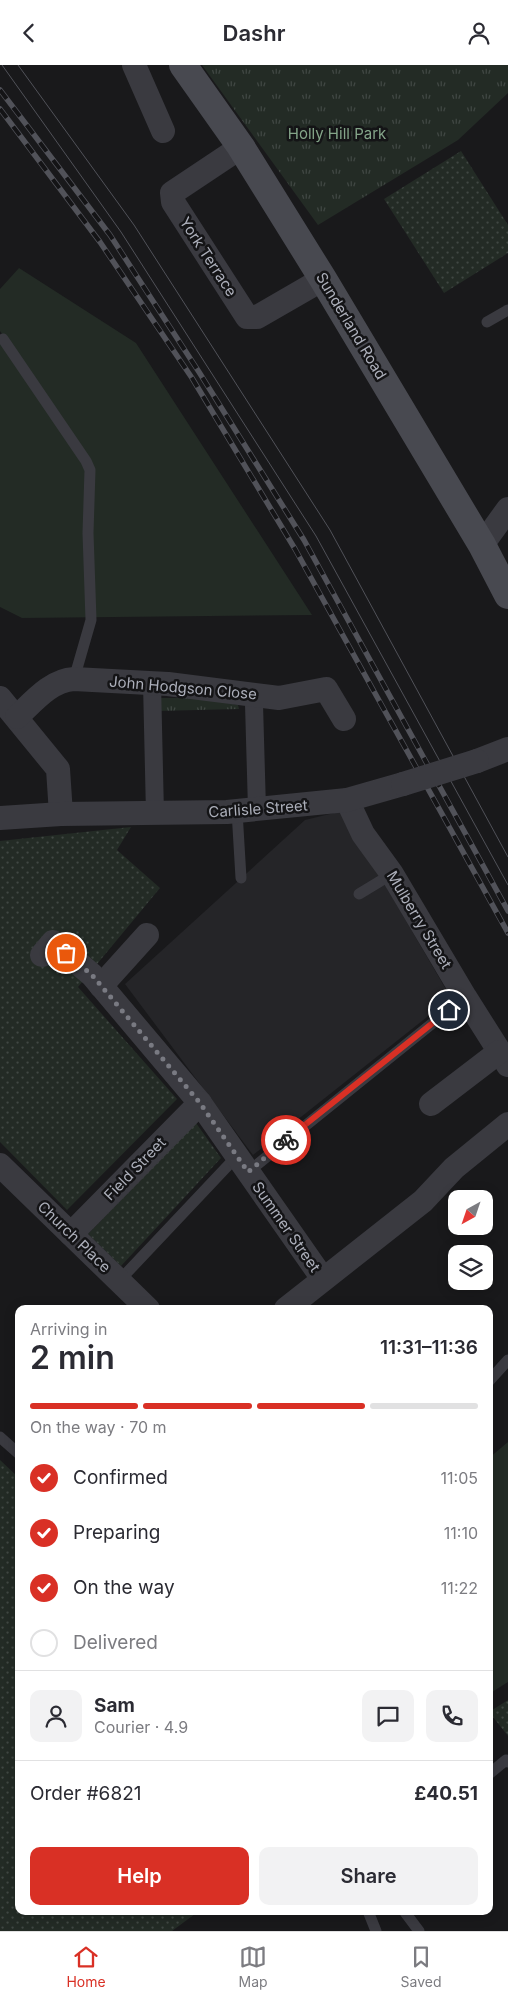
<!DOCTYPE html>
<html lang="en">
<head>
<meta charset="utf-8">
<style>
  :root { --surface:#fff; --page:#f2f2f3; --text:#2b2b33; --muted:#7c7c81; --line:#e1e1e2; --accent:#d93025 }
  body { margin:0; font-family:Inter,sans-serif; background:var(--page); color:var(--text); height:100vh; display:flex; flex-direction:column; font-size:19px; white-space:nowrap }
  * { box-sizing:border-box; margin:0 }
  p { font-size:16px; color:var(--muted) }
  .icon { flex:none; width:28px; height:28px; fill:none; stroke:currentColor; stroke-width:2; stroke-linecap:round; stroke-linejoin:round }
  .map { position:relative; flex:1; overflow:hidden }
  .details { position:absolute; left:15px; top:1240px; width:478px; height:610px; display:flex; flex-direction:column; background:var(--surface); border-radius:10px; box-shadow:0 2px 12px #0003 }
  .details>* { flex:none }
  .needle { width:32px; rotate:220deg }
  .controls { position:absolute; left:448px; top:1125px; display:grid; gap:10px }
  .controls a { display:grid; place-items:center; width:45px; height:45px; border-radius:10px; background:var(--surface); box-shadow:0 2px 12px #0003; font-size:25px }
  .pin { position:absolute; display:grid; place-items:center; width:42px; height:42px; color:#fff; margin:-21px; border:2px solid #fff; border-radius:50%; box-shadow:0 1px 5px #0007 }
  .courier { position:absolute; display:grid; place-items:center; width:50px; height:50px; margin:-25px; border:4px solid #d93025; border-radius:50%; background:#fff; color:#222; box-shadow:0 1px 6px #0007 }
  .head em { font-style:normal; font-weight:600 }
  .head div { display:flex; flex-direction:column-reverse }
  .head { display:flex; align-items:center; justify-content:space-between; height:85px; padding:0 15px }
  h1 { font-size:32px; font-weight:600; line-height:38px }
  .bar { display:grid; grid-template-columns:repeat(4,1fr); gap:8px 5px; align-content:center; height:60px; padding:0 15px }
  .bar i { height:6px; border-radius:4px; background:var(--line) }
  .bar .active { background:var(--accent) }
  .bar p { grid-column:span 4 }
  .line { display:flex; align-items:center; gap:12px; padding:0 15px; border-top:1px solid var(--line) }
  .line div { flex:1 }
  .round { display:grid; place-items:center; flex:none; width:52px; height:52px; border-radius:10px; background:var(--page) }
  ol { padding:0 15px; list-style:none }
  li { display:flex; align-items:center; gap:15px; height:55px }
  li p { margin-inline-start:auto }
  li .icon { padding:5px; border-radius:50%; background:var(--accent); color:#fff; stroke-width:4 }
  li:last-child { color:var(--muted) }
  li i { width:28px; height:28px; border:2px solid var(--line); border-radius:50% }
  .primary-button { display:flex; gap:10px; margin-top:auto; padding:10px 15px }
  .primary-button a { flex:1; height:58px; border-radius:10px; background:var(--accent); color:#fff; font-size:20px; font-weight:600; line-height:58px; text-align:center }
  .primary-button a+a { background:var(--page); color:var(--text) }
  header { display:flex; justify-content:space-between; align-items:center; height:65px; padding:0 15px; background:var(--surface); font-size:22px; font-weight:600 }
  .menu { display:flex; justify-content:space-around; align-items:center; height:70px; border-top:1px solid var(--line); background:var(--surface); font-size:14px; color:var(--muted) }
  .menu a { display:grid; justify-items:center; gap:2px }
  .menu .active { color:var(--accent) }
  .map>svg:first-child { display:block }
</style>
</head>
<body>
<header><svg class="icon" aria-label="back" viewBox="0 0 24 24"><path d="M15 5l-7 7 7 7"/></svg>Dashr<svg class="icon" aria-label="person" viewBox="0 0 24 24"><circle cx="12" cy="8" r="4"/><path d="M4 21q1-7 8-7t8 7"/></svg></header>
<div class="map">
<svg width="508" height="1866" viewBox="0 0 508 1866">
  <defs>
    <pattern id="grass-dots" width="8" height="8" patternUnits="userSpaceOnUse" patternTransform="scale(1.25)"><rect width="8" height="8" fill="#232b25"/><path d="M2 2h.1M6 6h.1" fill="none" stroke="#404743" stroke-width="1.8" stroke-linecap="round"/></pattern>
    <pattern id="park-tufts" width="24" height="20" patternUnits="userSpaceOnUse" patternTransform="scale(1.25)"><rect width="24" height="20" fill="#232b25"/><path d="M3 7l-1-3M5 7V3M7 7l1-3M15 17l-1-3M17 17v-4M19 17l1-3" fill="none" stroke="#404743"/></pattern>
  </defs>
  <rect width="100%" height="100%" fill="#19191b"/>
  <!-- built -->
  <path fill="#252528" d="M342 746 451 933 253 1090 125 919 305 755Z"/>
  <!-- grass -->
  <g fill="url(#grass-dots)">
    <path d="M461 86 508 160V188L444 228 384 134Z"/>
    <path d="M131 762 117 785 160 823 78 922 177 1034 67 1145 0 1077V776Z"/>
    <path d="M196 1058 221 1093 121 1201 88 1169Z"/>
    <path d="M0 1395 19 1413V1846H199L172 1866H0Z"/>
    <path d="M508 1635V1671L489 1647Z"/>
  </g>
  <!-- park -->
  <g fill="url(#park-tufts)">
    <path d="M202 0H508V28L458 75 318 160Z"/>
    <path d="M158 633H200L238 640 239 644 157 646Z"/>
  </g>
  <!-- garden -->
  <g fill="#232b25">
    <path d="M19 203 136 278 312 550 22 553 0 542V271L2 269 0 266V224Z"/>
    <path d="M508 1377V1617L489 1629V1393Z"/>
  </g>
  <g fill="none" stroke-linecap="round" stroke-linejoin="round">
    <!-- service -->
    <g stroke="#3a3a40" stroke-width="11">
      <path d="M487 257 508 245"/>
      <path d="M3 274 86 396 90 405 88 468 91 555 74 614"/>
      <path d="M237 746 241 813"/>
      <path d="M359 829 392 809"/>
      <path d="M248 1107 465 932"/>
      <path d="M119 1216 237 1091"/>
      <path d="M489 1316 508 1295"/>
      <path d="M0 1372 19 1389"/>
      <path d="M489 1709 506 1695 508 1697"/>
      <path d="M368 1846 376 1866"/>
      <path d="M404 1846 419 1866"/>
    </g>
    <!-- pedestrian -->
    <g stroke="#3a3a40" stroke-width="18">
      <path d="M152 618 155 749"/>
      <path d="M256 629 254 639 257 744"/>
    </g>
    <!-- minor -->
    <g stroke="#3a3a40" stroke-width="24">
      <path d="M134 0 163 66"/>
      <path d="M241 82 172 128 173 137 247 252H257L323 214"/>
      <path d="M482 480 508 444"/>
      <path d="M0 633 58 704 61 749"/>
      <path d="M17 652C33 637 51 615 74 614L168 619 279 633 326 624 344 654"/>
      <path d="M477 696 508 684"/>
      <path d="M347 735 363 769 392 809 465 932 508 1000"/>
      <path d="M0 753 61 749 227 747 347 735 403 719"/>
      <path d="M42 890 53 877 92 910 200 1038 323 1214"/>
      <path d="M101 921 147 870"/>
      <path d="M431 1039 499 987"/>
      <path d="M0 1100 148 1244"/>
      <path d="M71 1169 200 1038"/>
      <path d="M286 1244 423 1136 454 1103 508 1059"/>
    </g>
    <!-- secondary -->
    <path stroke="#484950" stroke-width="28" d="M183 0 241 82 323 214 482 480 508 530"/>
    <!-- tram -->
    <g stroke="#515259" stroke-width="1">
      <path d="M2 0 121 167 316 471 508 820"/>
      <path d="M18 0 134 160 330 465 508 792"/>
    </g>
    <defs>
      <g id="rail">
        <path d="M0 25 110 170 199 307 304 475 508 846"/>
        <path d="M0 44 100 177 192 313 295 484 508 868"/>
      </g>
    </defs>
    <!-- rail casing -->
    <use href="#rail" stroke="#515259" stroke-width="5.5"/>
    <!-- rail -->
    <use href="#rail" stroke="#141416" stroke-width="4" stroke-dasharray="11" stroke-linecap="butt"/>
    <!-- minor-bridge -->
    <path stroke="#3a3a40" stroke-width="24" d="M403 719 477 696"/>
  </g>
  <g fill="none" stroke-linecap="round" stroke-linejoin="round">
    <!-- done -->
    <path stroke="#797a82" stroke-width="5" stroke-dasharray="0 9" d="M66 888 92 910 200 1038 248 1107 286 1075"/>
    <!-- route -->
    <path stroke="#d93025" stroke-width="6" d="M286 1075 449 945"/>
  </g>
  <g text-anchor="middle" stroke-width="5" stroke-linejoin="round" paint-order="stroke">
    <!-- park labels -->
    <g font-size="15" fill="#84a589" stroke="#141416">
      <text x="337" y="74">Holly Hill Park</text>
    </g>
    <!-- street labels -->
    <g font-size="15" fill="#acafba" stroke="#141416">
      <text transform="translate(208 192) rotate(57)" y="5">York Terrace</text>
      <text transform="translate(351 261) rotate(59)" y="5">Sunderland Road</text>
      <text transform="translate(183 623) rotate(5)" y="5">John Hodgson Close</text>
      <text transform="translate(258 744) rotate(-4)" y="5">Carlisle Street</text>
      <text transform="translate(419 855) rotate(59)" y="5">Mulberry Street</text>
      <text transform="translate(135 1104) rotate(-46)" y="5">Field Street</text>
      <text transform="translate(286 1162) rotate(55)" y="5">Summer Street</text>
      <text transform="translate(74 1172) rotate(44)" y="5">Church Place</text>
    </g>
  </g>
</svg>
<div class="controls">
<a><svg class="needle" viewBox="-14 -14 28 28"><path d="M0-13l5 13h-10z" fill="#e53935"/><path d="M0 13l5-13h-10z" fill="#7c7c81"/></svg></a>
<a><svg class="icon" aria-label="layers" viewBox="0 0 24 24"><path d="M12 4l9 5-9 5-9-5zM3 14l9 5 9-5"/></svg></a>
</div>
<div class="pin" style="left:66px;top:888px;background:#ea580c"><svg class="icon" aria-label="bag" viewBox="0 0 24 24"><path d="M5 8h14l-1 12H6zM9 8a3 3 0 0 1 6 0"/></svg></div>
<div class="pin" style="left:449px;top:945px;background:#1f2937"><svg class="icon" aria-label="home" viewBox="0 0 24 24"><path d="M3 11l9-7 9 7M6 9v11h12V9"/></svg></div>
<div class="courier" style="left:286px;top:1075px"><svg class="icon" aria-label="bike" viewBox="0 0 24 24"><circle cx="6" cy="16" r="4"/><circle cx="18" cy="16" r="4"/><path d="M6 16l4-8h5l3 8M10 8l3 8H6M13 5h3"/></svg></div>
<section class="details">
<div class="head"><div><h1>2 min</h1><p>Arriving in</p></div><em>11:31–11:36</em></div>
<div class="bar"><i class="active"></i><i class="active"></i><i class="active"></i><i></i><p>On the way · 70 m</p></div>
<ol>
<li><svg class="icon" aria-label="check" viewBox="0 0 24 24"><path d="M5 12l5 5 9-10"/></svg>Confirmed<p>11:05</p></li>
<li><svg class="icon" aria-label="check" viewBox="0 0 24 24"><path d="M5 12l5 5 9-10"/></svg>Preparing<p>11:10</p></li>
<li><svg class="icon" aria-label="check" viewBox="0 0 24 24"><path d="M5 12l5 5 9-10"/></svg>On the way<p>11:22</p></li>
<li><i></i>Delivered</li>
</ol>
<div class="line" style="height:90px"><a class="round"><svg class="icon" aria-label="person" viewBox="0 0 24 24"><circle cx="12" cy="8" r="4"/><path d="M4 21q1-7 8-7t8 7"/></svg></a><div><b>Sam</b><p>Courier · 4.9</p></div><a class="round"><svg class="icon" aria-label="chat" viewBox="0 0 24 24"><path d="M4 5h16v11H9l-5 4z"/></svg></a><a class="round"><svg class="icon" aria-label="phone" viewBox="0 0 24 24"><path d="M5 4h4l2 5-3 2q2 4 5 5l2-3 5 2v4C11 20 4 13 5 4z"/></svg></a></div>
<div class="line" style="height:65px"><div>Order #6821</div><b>£40.51</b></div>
<div class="primary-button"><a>Help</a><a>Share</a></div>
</section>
</div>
<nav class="menu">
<a class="active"><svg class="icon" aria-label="home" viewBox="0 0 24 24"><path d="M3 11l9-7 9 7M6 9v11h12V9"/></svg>Home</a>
<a><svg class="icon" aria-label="map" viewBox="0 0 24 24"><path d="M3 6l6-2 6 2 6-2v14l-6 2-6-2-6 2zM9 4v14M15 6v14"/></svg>Map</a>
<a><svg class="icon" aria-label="saved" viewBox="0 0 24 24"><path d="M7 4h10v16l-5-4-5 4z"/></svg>Saved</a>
</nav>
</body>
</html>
